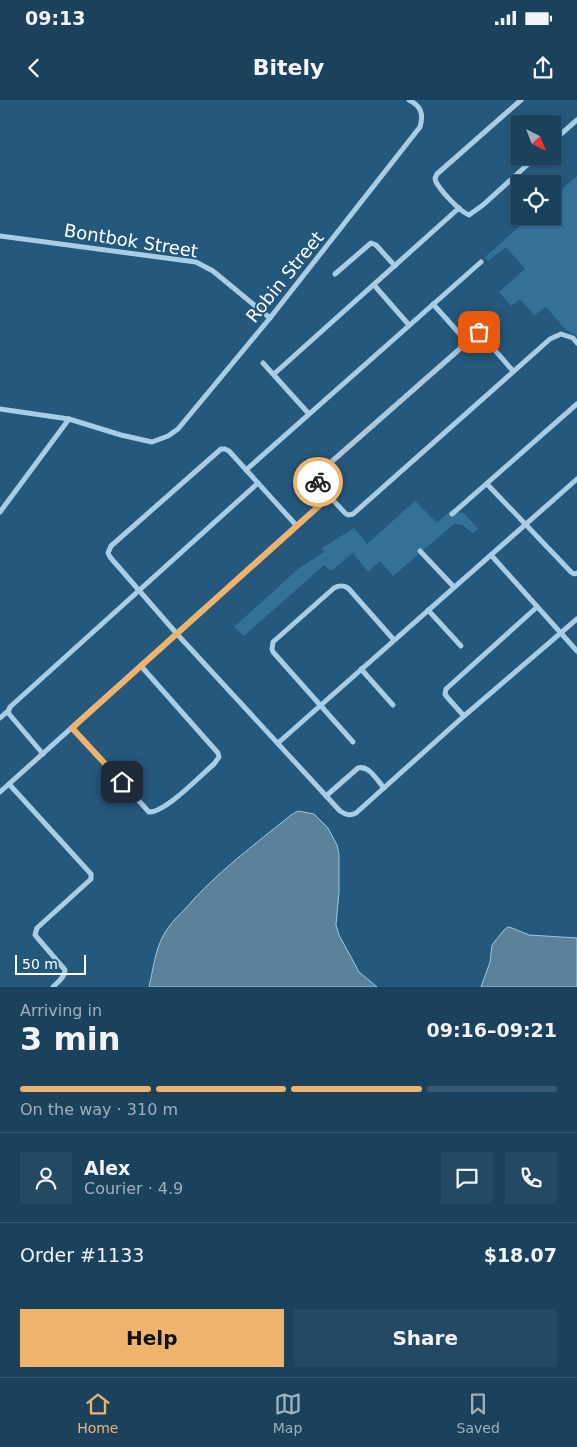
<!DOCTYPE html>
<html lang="en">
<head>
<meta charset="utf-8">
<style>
  :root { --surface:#1b425d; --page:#244963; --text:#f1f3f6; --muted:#a0b0bc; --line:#395b72; --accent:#efb46c }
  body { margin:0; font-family:"DejaVu Sans",sans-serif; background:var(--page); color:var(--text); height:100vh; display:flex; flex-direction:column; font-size:19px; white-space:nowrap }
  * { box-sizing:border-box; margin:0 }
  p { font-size:16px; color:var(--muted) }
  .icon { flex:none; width:28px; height:28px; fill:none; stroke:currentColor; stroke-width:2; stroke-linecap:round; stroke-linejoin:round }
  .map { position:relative; height:887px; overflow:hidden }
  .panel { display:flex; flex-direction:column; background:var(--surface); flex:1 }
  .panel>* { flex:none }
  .needle { width:32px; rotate:138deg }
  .tools { position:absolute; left:511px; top:15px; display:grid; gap:10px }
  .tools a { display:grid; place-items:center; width:50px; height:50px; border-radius:0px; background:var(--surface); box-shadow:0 1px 4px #0004,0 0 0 1px var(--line); font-size:25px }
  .scale { position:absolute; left:15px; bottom:12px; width:71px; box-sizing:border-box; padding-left:5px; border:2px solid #fff; border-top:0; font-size:14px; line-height:18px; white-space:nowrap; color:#fff; -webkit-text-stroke:4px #24587c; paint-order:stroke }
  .pin { position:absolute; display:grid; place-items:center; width:42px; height:42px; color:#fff; margin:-21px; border-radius:10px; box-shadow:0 2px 8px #0006 }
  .courier { position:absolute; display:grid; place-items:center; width:50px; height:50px; margin:-25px; border:4px solid #efb46c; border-radius:50%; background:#fff; color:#222; box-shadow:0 1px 6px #0007 }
  .overview em { font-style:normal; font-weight:800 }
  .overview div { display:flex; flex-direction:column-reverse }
  .overview { display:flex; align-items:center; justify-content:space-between; height:85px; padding:0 20px }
  h1 { font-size:32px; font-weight:800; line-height:38px }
  .bar { display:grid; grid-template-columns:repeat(4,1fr); gap:8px 5px; align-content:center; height:60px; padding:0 20px }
  .bar i { height:6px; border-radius:4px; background:var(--line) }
  .bar .current { background:var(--accent) }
  .bar p { grid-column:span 4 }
  .line { display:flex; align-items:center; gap:12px; padding:0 20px; border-top:1px solid var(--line) }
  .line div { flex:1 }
  .round { display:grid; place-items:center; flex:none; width:52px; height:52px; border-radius:0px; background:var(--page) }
  .primary-button { display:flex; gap:10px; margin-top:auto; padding:10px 20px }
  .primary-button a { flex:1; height:58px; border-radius:0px; background:var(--accent); color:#111; font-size:20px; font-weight:800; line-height:58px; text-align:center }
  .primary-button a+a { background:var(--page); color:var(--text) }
  .status { display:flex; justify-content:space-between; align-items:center; height:35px; padding:0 25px; background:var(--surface); direction:ltr }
  .status svg { height:14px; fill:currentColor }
  header { display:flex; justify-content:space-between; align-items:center; height:65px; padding:0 20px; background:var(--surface); font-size:22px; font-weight:800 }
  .tabs { display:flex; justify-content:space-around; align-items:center; height:70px; border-top:1px solid var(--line); background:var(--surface); font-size:14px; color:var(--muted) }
  .tabs a { display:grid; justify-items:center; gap:2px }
  .tabs .current { color:var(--accent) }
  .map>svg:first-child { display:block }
</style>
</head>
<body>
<div class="status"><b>09:13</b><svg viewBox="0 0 49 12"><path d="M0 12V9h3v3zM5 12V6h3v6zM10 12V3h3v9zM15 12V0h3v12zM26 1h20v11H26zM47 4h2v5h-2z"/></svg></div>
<header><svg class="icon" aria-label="back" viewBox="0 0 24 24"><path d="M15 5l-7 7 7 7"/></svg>Bitely<svg class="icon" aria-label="share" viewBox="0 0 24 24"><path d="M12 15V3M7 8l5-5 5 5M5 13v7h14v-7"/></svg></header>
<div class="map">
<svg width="577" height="887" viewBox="0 0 577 887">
  <rect width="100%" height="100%" fill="#24587c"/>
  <!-- green -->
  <g fill="#357197">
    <path d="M577 76V236L565 229 546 207 534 215 520 199 511 206 499 192 525 169 506 147 488 161 485 157 531 116H552L553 97Z"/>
    <path d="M415 401 437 423 450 411 464 413 478 429 473 433 462 425 454 424 393 476 380 461 368 472 353 453 331 471 324 465 244 536 234 527 298 469 324 452 322 448 354 428 367 444Z"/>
  </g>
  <!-- water -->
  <g fill="#5c829b" stroke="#9ccae6">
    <path d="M298 711 314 714 328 728 337 745 339 754V792L336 825 339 835 359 872 377 887H149C153 870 155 851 163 836 169 825 177 817 185 809 216 773 254 745 291 715Z"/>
    <path d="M508 827 512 828 529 835 577 838V887H481L490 862 492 845 504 830Z"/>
  </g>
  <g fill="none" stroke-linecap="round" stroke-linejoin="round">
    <!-- minor -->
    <g stroke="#a8cde5" stroke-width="5">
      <path d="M521 0 437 74 435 78 436 82C441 91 459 111 469 115L483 105 537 56"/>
      <path d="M552 42 577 20"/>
      <path d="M0 136 196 162 213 171 270 218"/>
      <path d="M335 174 371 143 376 145 395 166"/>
      <path d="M374 185 409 225"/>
      <path d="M433 204 467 242"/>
      <path d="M496 217 321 371 317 380 319 385 345 413 348 415 353 414 550 239 561 234 573 238 577 243"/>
      <path d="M479 232 513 271"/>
      <path d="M263 263 309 314"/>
      <path d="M274 274 459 108"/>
      <path d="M0 309 69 319 121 335 152 342 168 336 178 329 270 218 420 27C424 14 421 6 409 0"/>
      <path d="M246 370 481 162"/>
      <path d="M487 384 571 472 574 474 577 473"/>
      <path d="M0 412 69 319"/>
      <path d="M452 414 577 304"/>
      <path d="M296 425 229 351 225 349H221L111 446 108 453 110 457 177 534 340 711C346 715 350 716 356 713L464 616 577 519"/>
      <path d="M420 451 454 487"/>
      <path d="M491 455 577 551"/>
      <path d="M428 510 461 546"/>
      <path d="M361 569 393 605"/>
      <path d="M464 616 447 597 445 594 446 589 537 507"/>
      <path d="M0 618 9 610"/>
      <path d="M72 628 149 712C165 713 201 675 214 664L219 657 218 653 141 566"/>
      <path d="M353 642 273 552 272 549 273 542 334 488C340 485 344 485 349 489L394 540"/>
      <path d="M278 643 577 379"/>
      <path d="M43 654 10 615 8 612 10 607 258 383"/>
      <path d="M9 684 91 774V779L37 828 35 835 65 870C65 877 58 882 53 887"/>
      <path d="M0 692 330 396"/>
      <path d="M326 696 358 668C369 665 377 680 384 688"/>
    </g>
  </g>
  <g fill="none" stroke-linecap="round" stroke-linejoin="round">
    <!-- done -->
    <path stroke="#b2c5d1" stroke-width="5" stroke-dasharray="0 9" d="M318 382V375L321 371 479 232"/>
    <!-- route -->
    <path stroke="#efb46c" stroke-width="6" d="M122 682 72 628 330 396 318 382"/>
  </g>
  <g text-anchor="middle" stroke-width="4" stroke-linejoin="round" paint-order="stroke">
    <!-- street labels -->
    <g font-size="18" fill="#fff" stroke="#24587c">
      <text transform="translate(131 141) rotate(9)" y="6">Bontbok Street</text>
      <text transform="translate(285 177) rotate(-51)" y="6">Robin Street</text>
    </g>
  </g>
</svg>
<div class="tools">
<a><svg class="needle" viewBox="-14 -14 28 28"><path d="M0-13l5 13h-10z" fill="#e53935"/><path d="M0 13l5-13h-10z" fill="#a0b0bc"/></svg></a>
<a><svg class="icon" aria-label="locate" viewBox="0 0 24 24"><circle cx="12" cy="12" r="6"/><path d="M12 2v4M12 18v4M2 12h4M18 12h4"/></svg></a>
</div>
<div class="scale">50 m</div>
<div class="pin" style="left:479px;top:232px;background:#ea580c"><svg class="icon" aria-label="bag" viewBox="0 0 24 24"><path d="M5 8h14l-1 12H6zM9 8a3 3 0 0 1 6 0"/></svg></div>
<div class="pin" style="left:122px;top:682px;background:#1f2937"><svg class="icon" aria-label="home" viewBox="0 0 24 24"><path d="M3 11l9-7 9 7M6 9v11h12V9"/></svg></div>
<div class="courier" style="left:318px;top:382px"><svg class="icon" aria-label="bike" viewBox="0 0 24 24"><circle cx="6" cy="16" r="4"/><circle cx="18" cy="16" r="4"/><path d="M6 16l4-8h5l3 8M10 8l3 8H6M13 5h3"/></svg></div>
</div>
<section class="panel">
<div class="overview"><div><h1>3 min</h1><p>Arriving in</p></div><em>09:16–09:21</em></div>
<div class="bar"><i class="current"></i><i class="current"></i><i class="current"></i><i></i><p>On the way · 310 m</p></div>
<div class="line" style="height:90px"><a class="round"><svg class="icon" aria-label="person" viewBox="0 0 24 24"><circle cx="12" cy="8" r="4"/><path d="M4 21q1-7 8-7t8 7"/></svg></a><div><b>Alex</b><p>Courier · 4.9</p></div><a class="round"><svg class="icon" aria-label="chat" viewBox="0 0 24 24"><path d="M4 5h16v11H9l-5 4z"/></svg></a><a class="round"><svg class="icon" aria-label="phone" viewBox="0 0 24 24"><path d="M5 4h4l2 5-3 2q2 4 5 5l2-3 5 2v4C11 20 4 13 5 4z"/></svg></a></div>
<div class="line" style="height:65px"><div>Order #1133</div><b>$18.07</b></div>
<div class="primary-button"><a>Help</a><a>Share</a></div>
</section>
<nav class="tabs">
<a class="current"><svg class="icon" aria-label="home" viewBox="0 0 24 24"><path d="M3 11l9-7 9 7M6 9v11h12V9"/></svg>Home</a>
<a><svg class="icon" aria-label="map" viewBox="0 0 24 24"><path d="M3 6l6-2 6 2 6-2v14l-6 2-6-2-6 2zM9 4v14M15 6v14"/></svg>Map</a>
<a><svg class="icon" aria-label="saved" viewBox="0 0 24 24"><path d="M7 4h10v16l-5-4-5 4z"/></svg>Saved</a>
</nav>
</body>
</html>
